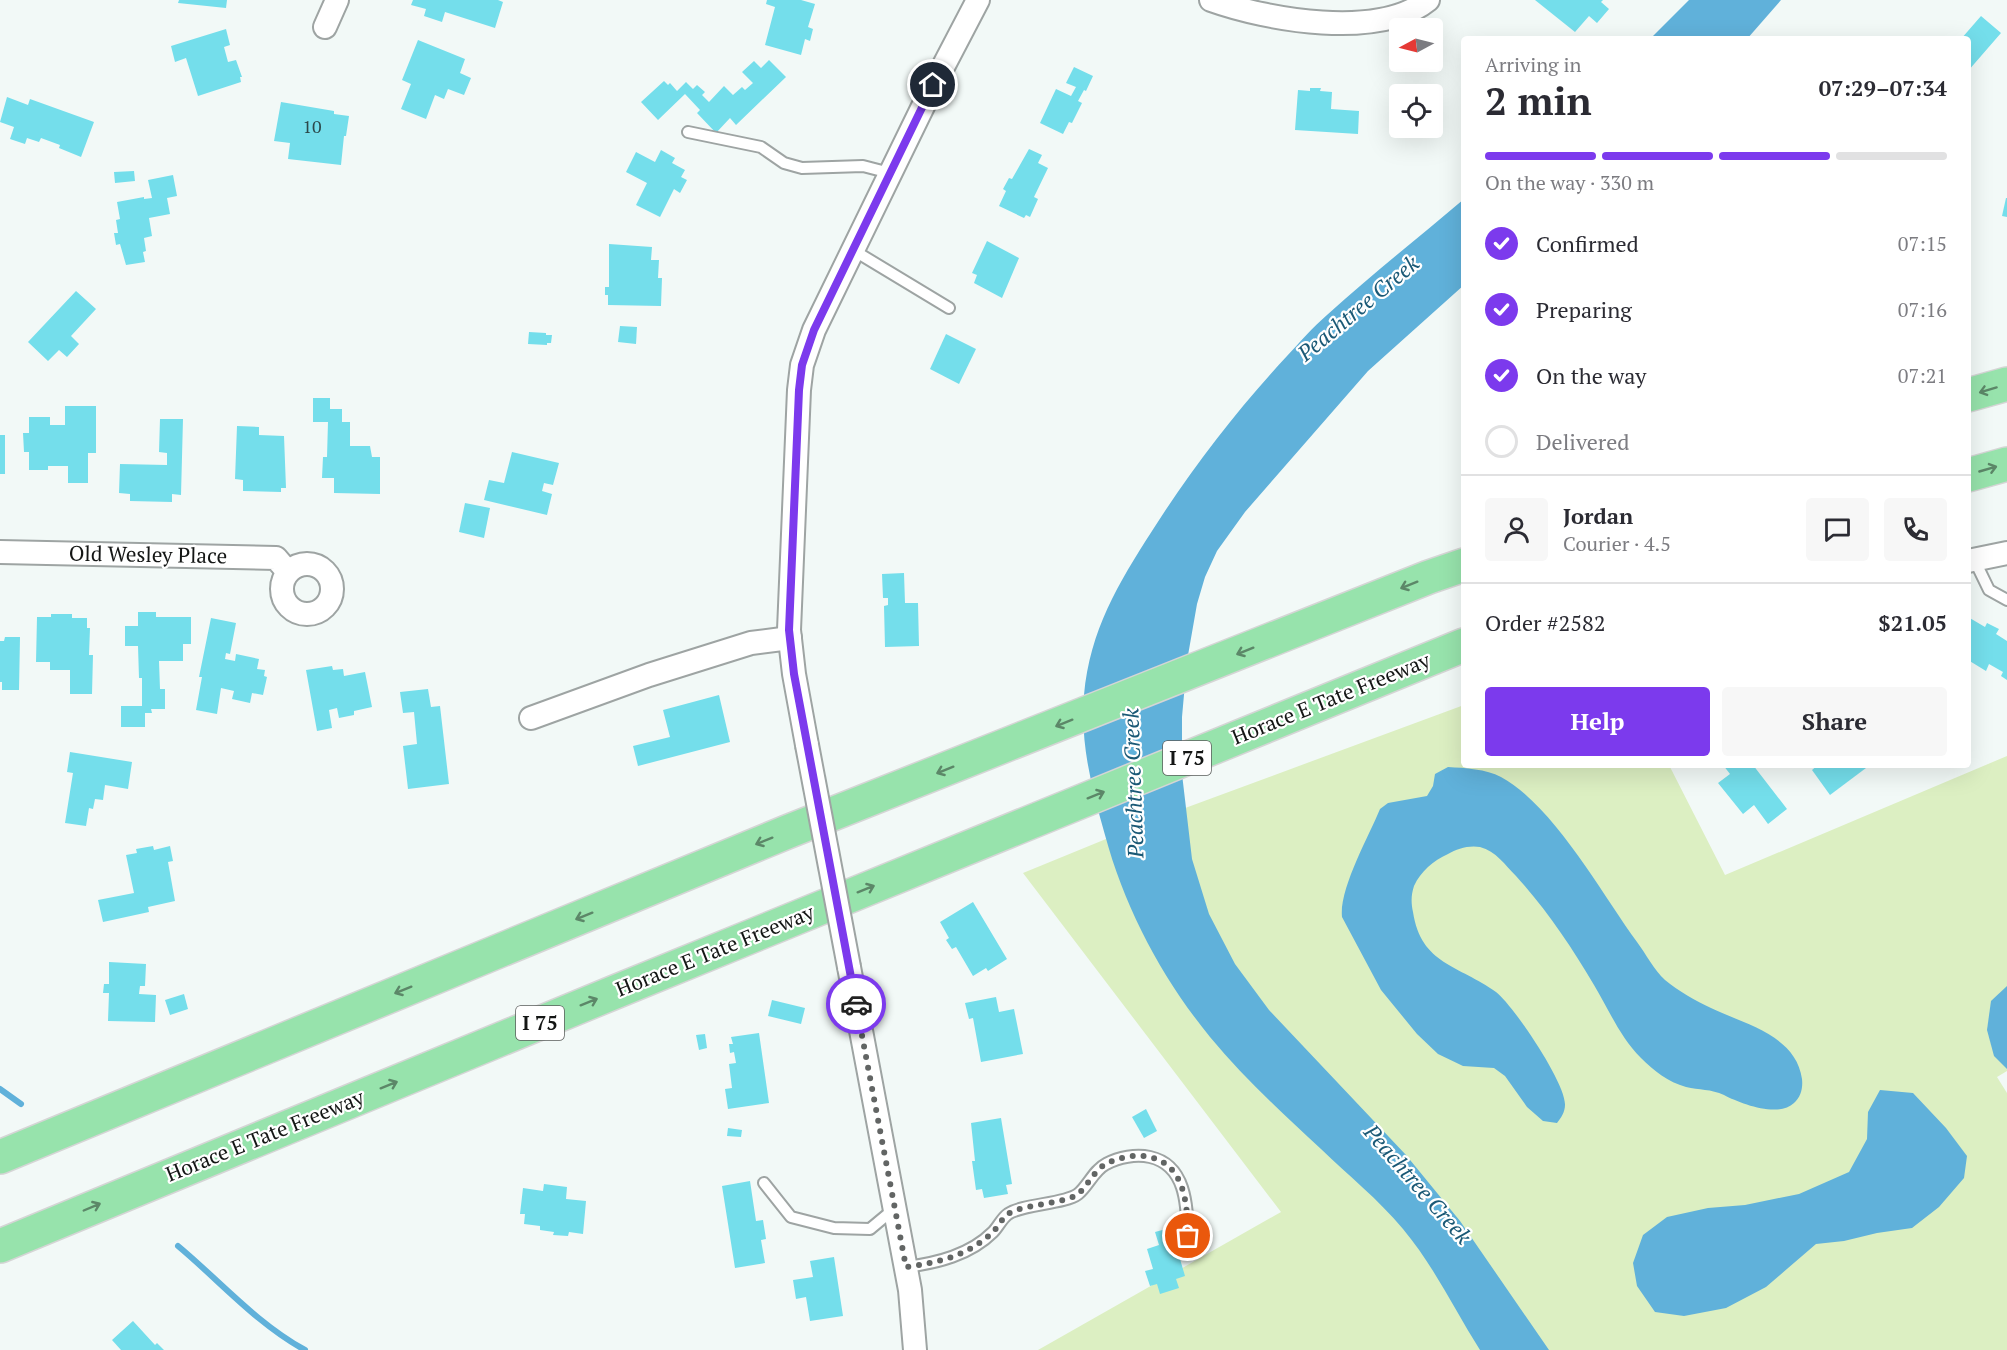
<!DOCTYPE html>
<html lang="en">
<head>
<meta charset="utf-8">
<style>
  :root { --surface:#fff; --page:#f7f7f7; --text:#2b2b33; --muted:#7c7c81; --line:#e1e1e2; --accent:#7c3aed }
  body { margin:0; font-family:"PT Serif",serif; background:var(--page); color:var(--text); height:100vh; display:flex; flex-direction:column; font-size:22px; white-space:nowrap }
  * { box-sizing:border-box; margin:0 }
  p { font-size:20px; color:var(--muted) }
  .icon { flex:none; width:33px; height:33px; fill:none; stroke:currentColor; stroke-width:2; stroke-linecap:round; stroke-linejoin:round }
  .map { position:relative; flex:1; overflow:hidden }
  .details { position:absolute; left:1461px; top:36px; width:510px; height:732px; display:flex; flex-direction:column; background:var(--surface); border-radius:6px; box-shadow:0 6px 24px #0002 }
  .details>* { flex:none }
  .needle { width:39px; rotate:263deg }
  .tools { position:absolute; left:1389px; top:18px; display:grid; gap:12px }
  .tools a { display:grid; place-items:center; width:54px; height:54px; border-radius:6px; background:var(--surface); box-shadow:0 6px 24px #0002; font-size:30px }
  .pin { position:absolute; display:grid; place-items:center; width:51px; height:51px; color:#fff; margin:-26px; border:3px solid #fff; border-radius:50%; box-shadow:0 2px 6px #0007 }
  .courier { position:absolute; display:grid; place-items:center; width:60px; height:60px; margin:-30px; border:4px solid #7c3aed; border-radius:50%; background:#fff; color:#222; box-shadow:0 2px 8px #0007 }
  .overview em { font-style:normal; font-weight:600 }
  .overview div { display:flex; flex-direction:column-reverse }
  .overview { display:flex; align-items:center; justify-content:space-between; height:102px; padding:0 24px }
  h1 { font-size:39px; font-weight:600; line-height:45px }
  .bar { display:grid; grid-template-columns:repeat(4,1fr); gap:9px 6px; align-content:center; height:72px; padding:0 24px }
  .bar i { height:8px; border-radius:4px; background:var(--line) }
  .bar .selected { background:var(--accent) }
  .bar p { grid-column:span 4 }
  .line { display:flex; align-items:center; gap:15px; padding:0 24px; border-top:2px solid var(--line) }
  .line div { flex:1 }
  .round { display:grid; place-items:center; flex:none; width:63px; height:63px; border-radius:6px; background:var(--page) }
  ol { padding:0 24px; list-style:none }
  li { display:flex; align-items:center; gap:18px; height:66px }
  li p { margin-inline-start:auto }
  li .icon { padding:6px; border-radius:50%; background:var(--accent); color:#fff; stroke-width:4 }
  li:last-child { color:var(--muted) }
  li i { width:33px; height:33px; border:3px solid var(--line); border-radius:50% }
  .cta { display:flex; gap:12px; margin-top:auto; padding:12px 24px }
  .cta a { flex:1; height:69px; border-radius:6px; background:var(--accent); color:#fff; font-size:24px; font-weight:600; line-height:69px; text-align:center }
  .cta a+a { background:var(--page); color:var(--text) }
  .map>svg:first-child { display:block }
</style>
</head>
<body>
<div class="map">
<svg width="2007" height="1350" viewBox="0 0 2007 1350">
  <rect width="100%" height="100%" fill="#f2f9f7"/>
  <!-- green -->
  <path fill="#dcefc2" d="M1464 705V765H1669L1725 875 2007 756V1071L1997 1077 2007 1093V1350H1038L1281 1212 1023 873 1150 821Z"/>
  <!-- water -->
  <g fill="#60b1da">
    <path d="M1689 0H1781L1747 39H1650Z"/>
    <path d="M1464 199V285L1368 371 1245 512 1217 551 1205 577 1197 604 1187 661 1182 717V774L1192 859 1209 914 1235 964 1269 1010 1406 1155 1460 1221 1549 1350H1480C1454 1309 1434 1266 1403 1229 1378 1199 1349 1176 1321 1149 1283 1114 1243 1077 1210 1037 1162 978 1125 909 1105 835 1092 789 1080 744 1084 695 1090 630 1118 584 1152 531 1192 468 1236 411 1287 356 1300 342 1313 327 1327 315 1371 275 1418 238 1464 199Z"/>
    <path d="M1448 767C1465 768 1486 769 1501 777 1553 805 1602 894 1637 942 1646 954 1654 970 1665 980 1678 991 1696 1001 1711 1008 1744 1024 1796 1035 1802 1079 1803 1088 1801 1097 1794 1103 1779 1118 1741 1104 1724 1095 1711 1089 1699 1090 1686 1087 1668 1082 1654 1071 1641 1058 1620 1037 1609 1010 1594 985 1571 946 1546 909 1516 876 1505 865 1496 851 1480 847 1468 845 1457 849 1448 854 1433 861 1421 871 1414 886 1411 895 1411 903 1413 912 1421 965 1459 965 1496 992 1513 1005 1566 1083 1565 1105 1565 1112 1561 1118 1557 1123L1543 1121 1527 1107 1505 1076 1494 1068 1463 1066 1438 1054 1417 1034 1381 990 1342 917C1339 889 1369 836 1380 809L1388 803 1427 796 1433 786 1435 774Z"/>
    <path d="M2007 986V1069L1994 1056 1987 1030 1991 1001Z"/>
    <path d="M1880 1090 1913 1093 1946 1128 1967 1156 1964 1178 1939 1207 1912 1228 1877 1233 1844 1241 1816 1244 1766 1287 1726 1308 1684 1316 1655 1312 1637 1286 1633 1263 1643 1235 1667 1217 1708 1208 1745 1205 1799 1194 1849 1172 1867 1139 1868 1112Z"/>
  </g>
  <g fill="none" stroke-linecap="round" stroke-linejoin="round">
    <!-- stream -->
    <g stroke="#60b1da" stroke-width="6">
      <path d="M0 1089 21 1104"/>
      <path d="M178 1246C220 1281 256 1323 305 1350"/>
    </g>
  </g>
  <!-- building -->
  <g fill="#74deeb">
    <path d="M179 0H227L226 8 178 3Z"/>
    <path d="M413 0H498L503 2 495 28 445 12 442 22 424 16 426 9 411 5Z"/>
    <path d="M767 0H801L815 4 808 27 813 29 810 41 805 39 801 55 765 45 775 7 766 4Z"/>
    <path d="M1535 0H1603L1601 2 1609 9 1597 23 1589 16 1575 32Z"/>
    <path d="M1981 16 2001 33 1968 71V39H1961Z"/>
    <path d="M226 29 230 45 224 47 228 62 236 60 242 77H240L241 82 198 96 186 58 175 62 171 46Z"/>
    <path d="M418 40 465 59 460 73 471 78 464 95 448 89 444 99 435 95 426 119 401 109 411 84 402 80Z"/>
    <path d="M769 60 786 77 736 125 730 118 716 133 697 113 700 110 685 94 658 120 641 102 664 81 668 85 670 83 677 91 686 82 693 89 697 85 705 92 702 95 709 102 724 86 733 95 742 87 745 90 753 83 742 72 754 61 761 68Z"/>
    <path d="M1074 67 1093 76 1086 91 1084 90 1078 101 1082 103 1072 123 1069 122 1063 134 1040 123 1056 89 1071 96 1076 87 1066 83Z"/>
    <path d="M1310 88H1321L1320 91 1332 92 1331 109 1359 111 1358 134 1295 130 1298 90 1310 91Z"/>
    <path d="M7 97 28 105 30 99 94 122 81 157 59 148 60 145 41 138 39 142 27 138 25 144 10 139 14 127 0 122Z"/>
    <path d="M281 102 334 111V114L349 116 346 136H344L341 165 288 159 290 143 274 141Z"/>
    <path d="M1029 149 1042 155 1038 163 1048 168 1034 197 1038 199 1030 217 1026 215 1024 218 999 206 1006 191 1003 189 1009 178 1012 179Z"/>
    <path d="M661 150 675 158 672 163 685 170 681 177 687 180 680 193 674 189 660 217 636 205 647 183 626 172 636 152 655 162Z"/>
    <path d="M134 171 135 181 115 183 114 172Z"/>
    <path d="M173 175 177 196 167 198 170 214 149 218 152 236 144 238 146 251 143 252 145 262 126 265 120 244 116 245 114 233H118L116 220 120 219 117 202 144 197V199L152 198 148 180Z"/>
    <path d="M2006 198H2007V217L2002 216Z"/>
    <path d="M987 241 1019 258 1002 298 974 283 977 275 972 273Z"/>
    <path d="M609 244 652 247 651 260H659L658 278H662L661 306 608 305V295H605V287H609Z"/>
    <path d="M76 291 96 309 71 336 79 344 67 357 59 350 48 361 28 342Z"/>
    <path d="M620 326 637 327 636 344 618 342Z"/>
    <path d="M529 332 546 333V335H552L551 343H547V345L528 344Z"/>
    <path d="M946 334 976 349 959 384 930 369Z"/>
    <path d="M313 398H330V409H342V422H350V446H370L372 457H380V494L334 493V478H322L323 457H327L328 422H313Z"/>
    <path d="M65 406H96V453H88V483H68V466H48V470H29V452H24L23 433H29V417H50V425H65Z"/>
    <path d="M160 419H183L181 495 172 494V502L130 501V494L119 493 120 464 167 465V453L159 452Z"/>
    <path d="M237 426 259 427V435L284 436 286 488H281V492L243 491V480L235 479Z"/>
    <rect x="0" y="435" width="5" height="39"/>
    <path d="M512 452 559 463 553 485 544 483 542 491 552 494 547 515 484 500 489 480 504 483Z"/>
    <path d="M465 503 490 508 484 538 459 532Z"/>
    <path d="M904 573 905 603H918L919 646 885 647 884 606 888 605V598H883L882 574Z"/>
    <path d="M138 612H156V617H191V644H183V661H159L160 689H165V709H151L152 713H145V727H121V706H142V678H139L138 646H125V626H138Z"/>
    <path d="M51 614H72V618H87V628H90L89 655H93L92 694H70V670H50V662H36L37 617H51Z"/>
    <path d="M1968 617 1985 627 1987 623 1999 629 1996 634 2007 641V680L2001 676 2003 672 1989 664 1986 671 1968 660Z"/>
    <path d="M211 618 236 623 230 654 226 653 225 659 235 661 236 654 259 659 257 669 265 670 264 676 267 677 263 695 252 693 250 703 232 699 234 691 221 688 217 714 196 710 202 677H199Z"/>
    <path d="M5 637H20L19 690H2V682H0V641H4Z"/>
    <path d="M332 666 333 670 343 669 344 676 365 672 372 707 354 711V715L339 718 337 708 329 710 332 728 317 731 306 670Z"/>
    <path d="M428 689 431 707 440 706 449 784 408 789 403 746 417 744 414 712 403 713 400 692Z"/>
    <path d="M719 695 730 742 638 766 633 746 670 737 663 710Z"/>
    <path d="M70 752 132 762 128 789 105 785 103 800 95 799 93 809 89 808 86 826 65 823 73 773 67 772Z"/>
    <path d="M1723 765H1753L1787 809 1768 824 1754 805 1743 814 1718 783 1730 774Z"/>
    <path d="M1818 765H1870L1830 795 1812 770Z"/>
    <path d="M153 846 154 850 170 846 173 861 168 862 175 901 148 907 149 912 103 922 98 900 134 893 126 855 137 853 136 849Z"/>
    <path d="M973 902 1007 959 988 971 986 968 973 976 956 947 952 949 946 940 949 938 940 922Z"/>
    <path d="M109 962 146 964 145 986H140L139 994 156 995 155 1022 108 1021 109 993H103L104 984H109Z"/>
    <path d="M184 994 188 1009 170 1015 165 1000Z"/>
    <path d="M996 997 999 1012 1014 1009 1023 1054 981 1062 973 1018 969 1019 965 1003Z"/>
    <path d="M772 1000 805 1008 801 1024 768 1016Z"/>
    <path d="M759 1033 769 1103 728 1109 725 1089 732 1088 729 1064 736 1063 734 1052 730 1053 729 1044H733L731 1037Z"/>
    <path d="M705 1034 707 1048 699 1050 696 1035Z"/>
    <path d="M1146 1109 1157 1131 1144 1138 1132 1117Z"/>
    <path d="M1001 1118 1012 1184 1006 1185 1008 1194 984 1198 982 1189 976 1190 972 1161H975L971 1123Z"/>
    <path d="M728 1128 742 1130 741 1137 727 1136Z"/>
    <path d="M750 1181 756 1221 763 1220 766 1239 761 1240 765 1263 735 1268 722 1186Z"/>
    <path d="M544 1184 567 1187 566 1199 586 1201 583 1234 569 1232 568 1236 553 1235 554 1232 540 1230V1226L524 1224 525 1214H520L523 1188 543 1191Z"/>
    <path d="M1166 1229 1171 1244 1175 1242 1185 1276 1176 1279 1179 1288 1160 1294 1157 1284 1150 1286 1145 1271 1153 1269 1147 1249 1159 1245 1155 1232Z"/>
    <path d="M834 1257 843 1316 810 1321 806 1297 796 1299 793 1280 813 1277 810 1261Z"/>
    <path d="M133 1321 155 1345 157 1343 164 1350H121L112 1340Z"/>
  </g>
  <g fill="none" stroke-linecap="round" stroke-linejoin="round">
    <defs>
      <g id="lane">
        <path d="M688 132 761 147 784 163 802 168 863 166 890 173"/>
        <path d="M853 250 949 308"/>
        <path d="M1974 559 1989 590 2007 600"/>
        <path d="M764 1183 791 1217 834 1228 870 1229 894 1209"/>
        <path d="M906 1267C937 1263 970 1255 993 1232 998 1227 1002 1218 1008 1214 1022 1204 1065 1204 1078 1194 1088 1186 1094 1170 1106 1164 1119 1157 1136 1154 1150 1157 1186 1165 1187 1205 1188 1236"/>
      </g>
      <g id="street">
        <path d="M1211 0C1267 20 1379 40 1428 0"/>
        <path d="M325 27 337 0"/>
        <path d="M0 552 276 558 288 572"/>
        <path d="M1968 561 2007 553"/>
        <circle cx="307" cy="589" r="25"/>
        <path d="M531 718 649 675 751 643 790 638"/>
        <path d="M807 745 794 674 789 630 799 390 802 365 814 330 931 90 978 0"/>
        <path d="M849 967 910 1290 915 1350"/>
      </g>
      <g id="highway">
        <path d="M1968 395 2007 384"/>
        <path d="M1968 475 2007 464"/>
        <path d="M0 1157 787 832 1429 577 1464 565"/>
        <path d="M0 1246 615 992 1464 645"/>
      </g>
    </defs>
    <!-- lane casing -->
    <use href="#lane" stroke="#9ea4a3" stroke-width="14"/>
    <!-- street casing -->
    <use href="#street" stroke="#9ea4a3" stroke-width="26"/>
    <!-- highway casing -->
    <use href="#highway" stroke="#d5d5d5" stroke-width="36"/>
    <!-- lane -->
    <use href="#lane" stroke="#fff" stroke-width="10"/>
    <!-- street -->
    <use href="#street" stroke="#fff" stroke-width="22"/>
    <!-- highway -->
    <use href="#highway" stroke="#97e3ac" stroke-width="33"/>
    <defs>
      <path id="street-bridge" d="M807 745 849 967"/>
    </defs>
    <!-- street-bridge casing -->
    <use href="#street-bridge" stroke="#9ea4a3" stroke-width="26" stroke-linecap="butt"/>
    <!-- street-bridge -->
    <use href="#street-bridge" stroke="#fff" stroke-width="22"/>
  </g>
  <!-- one-way arrows -->
  <defs><path id="oneway-shaft" d="M-6 0H5M1.5-3L5.5 0L1.5 3" fill="none" stroke-width="1.6" stroke-linecap="round" stroke-linejoin="round" transform="scale(1.5)"/></defs>
  <g stroke="#5c8768">
    <use href="#oneway-shaft" transform="translate(1988 390) rotate(163)"/>
    <use href="#oneway-shaft" transform="translate(1988 469) rotate(-16)"/>
    <use href="#oneway-shaft" transform="translate(1409 585) rotate(158)"/>
    <use href="#oneway-shaft" transform="translate(1245 651) rotate(158)"/>
    <use href="#oneway-shaft" transform="translate(1064 723) rotate(158)"/>
    <use href="#oneway-shaft" transform="translate(945 770) rotate(158)"/>
    <use href="#oneway-shaft" transform="translate(1096 795) rotate(-22)"/>
    <use href="#oneway-shaft" transform="translate(764 841) rotate(158)"/>
    <use href="#oneway-shaft" transform="translate(866 889) rotate(-22)"/>
    <use href="#oneway-shaft" transform="translate(584 916) rotate(158)"/>
    <use href="#oneway-shaft" transform="translate(403 990) rotate(158)"/>
    <use href="#oneway-shaft" transform="translate(589 1002) rotate(-22)"/>
    <use href="#oneway-shaft" transform="translate(389 1085) rotate(-22)"/>
    <use href="#oneway-shaft" transform="translate(92 1207) rotate(-23)"/>
  </g>
  <g fill="none" stroke-linecap="round" stroke-linejoin="round">
    <!-- done -->
    <path stroke="#626564" stroke-width="6" stroke-dasharray="0 10.8" d="M856 1004 906 1267C938 1263 969 1255 993 1232 998 1227 1002 1218 1008 1214 1022 1204 1065 1204 1078 1194 1088 1186 1094 1170 1106 1164 1119 1157 1136 1154 1150 1157 1186 1166 1187 1205 1188 1236"/>
    <!-- route -->
    <path stroke="#7c3aed" stroke-width="8" d="M856 1004 794 674 789 630 799 390 802 365 814 330 933 85"/>
  </g>
  <g text-anchor="middle" stroke-width="4.5" stroke-linejoin="round" paint-order="stroke">
    <!-- number labels -->
    <g font-size="18" fill="#2c484a">
      <text x="312" y="133">10</text>
    </g>
    <!-- shield labels -->
    <g fill="#fff" stroke="#5a5c5b" stroke-width="1.5">
      <rect x="1163" y="741" width="48" height="34" rx="4.5"/>
      <rect x="516" y="1006" width="48" height="34" rx="4.5"/>
    </g>
    <g font-size="20" font-weight="bold" fill="#141615">
      <text x="1187" y="765">I 75</text>
      <text x="540" y="1030">I 75</text>
    </g>
    <!-- street labels -->
    <g font-size="21" fill="#141615" stroke="#fff">
      <text transform="translate(148 555) rotate(1)" y="7">Old Wesley Place</text>
      <text transform="translate(1331 699) rotate(-22)" y="7">Horace E Tate Freeway</text>
      <text transform="translate(715 951) rotate(-22)" y="7">Horace E Tate Freeway</text>
      <text transform="translate(265 1136) rotate(-22)" y="7">Horace E Tate Freeway</text>
    </g>
    <!-- water labels -->
    <g font-size="22" font-style="italic" fill="#1a5976" stroke="#fff">
      <text transform="translate(1358 308) rotate(-40)" y="8">Peachtree Creek</text>
      <text transform="translate(1133 783) rotate(-92)" y="8">Peachtree Creek</text>
      <text transform="translate(1418 1184) rotate(49)" y="8">Peachtree Creek</text>
    </g>
  </g>
</svg>
<div class="tools">
<a><svg class="needle" viewBox="-14 -14 28 28"><path d="M0-13l5 13h-10z" fill="#e53935"/><path d="M0 13l5-13h-10z" fill="#7c7c81"/></svg></a>
<a><svg class="icon" aria-label="locate" viewBox="0 0 24 24"><circle cx="12" cy="12" r="6"/><path d="M12 2v4M12 18v4M2 12h4M18 12h4"/></svg></a>
</div>
<div class="pin" style="left:1188px;top:1236px;background:#ea580c"><svg class="icon" aria-label="bag" viewBox="0 0 24 24"><path d="M5 8h14l-1 12H6zM9 8a3 3 0 0 1 6 0"/></svg></div>
<div class="pin" style="left:933px;top:85px;background:#1f2937"><svg class="icon" aria-label="home" viewBox="0 0 24 24"><path d="M3 11l9-7 9 7M6 9v11h12V9"/></svg></div>
<div class="courier" style="left:856px;top:1004px"><svg class="icon" aria-label="car" viewBox="0 0 24 24"><path d="M5 17H2v-5l4-1 3-4h7l3 4 3 1v5h-3M9 17h6M6 11h13"/><circle cx="7" cy="17" r="2"/><circle cx="17" cy="17" r="2"/></svg></div>
<section class="details">
<div class="overview"><div><h1>2 min</h1><p>Arriving in</p></div><em>07:29–07:34</em></div>
<div class="bar"><i class="selected"></i><i class="selected"></i><i class="selected"></i><i></i><p>On the way · 330 m</p></div>
<ol>
<li><svg class="icon" aria-label="check" viewBox="0 0 24 24"><path d="M5 12l5 5 9-10"/></svg>Confirmed<p>07:15</p></li>
<li><svg class="icon" aria-label="check" viewBox="0 0 24 24"><path d="M5 12l5 5 9-10"/></svg>Preparing<p>07:16</p></li>
<li><svg class="icon" aria-label="check" viewBox="0 0 24 24"><path d="M5 12l5 5 9-10"/></svg>On the way<p>07:21</p></li>
<li><i></i>Delivered</li>
</ol>
<div class="line" style="height:108px"><a class="round"><svg class="icon" aria-label="person" viewBox="0 0 24 24"><circle cx="12" cy="8" r="4"/><path d="M4 21q1-7 8-7t8 7"/></svg></a><div><b>Jordan</b><p>Courier · 4.5</p></div><a class="round"><svg class="icon" aria-label="chat" viewBox="0 0 24 24"><path d="M4 5h16v11H9l-5 4z"/></svg></a><a class="round"><svg class="icon" aria-label="phone" viewBox="0 0 24 24"><path d="M5 4h4l2 5-3 2q2 4 5 5l2-3 5 2v4C11 20 4 13 5 4z"/></svg></a></div>
<div class="line" style="height:78px"><div>Order #2582</div><b>$21.05</b></div>
<div class="cta"><a>Help</a><a>Share</a></div>
</section>
</div>
</body>
</html>
